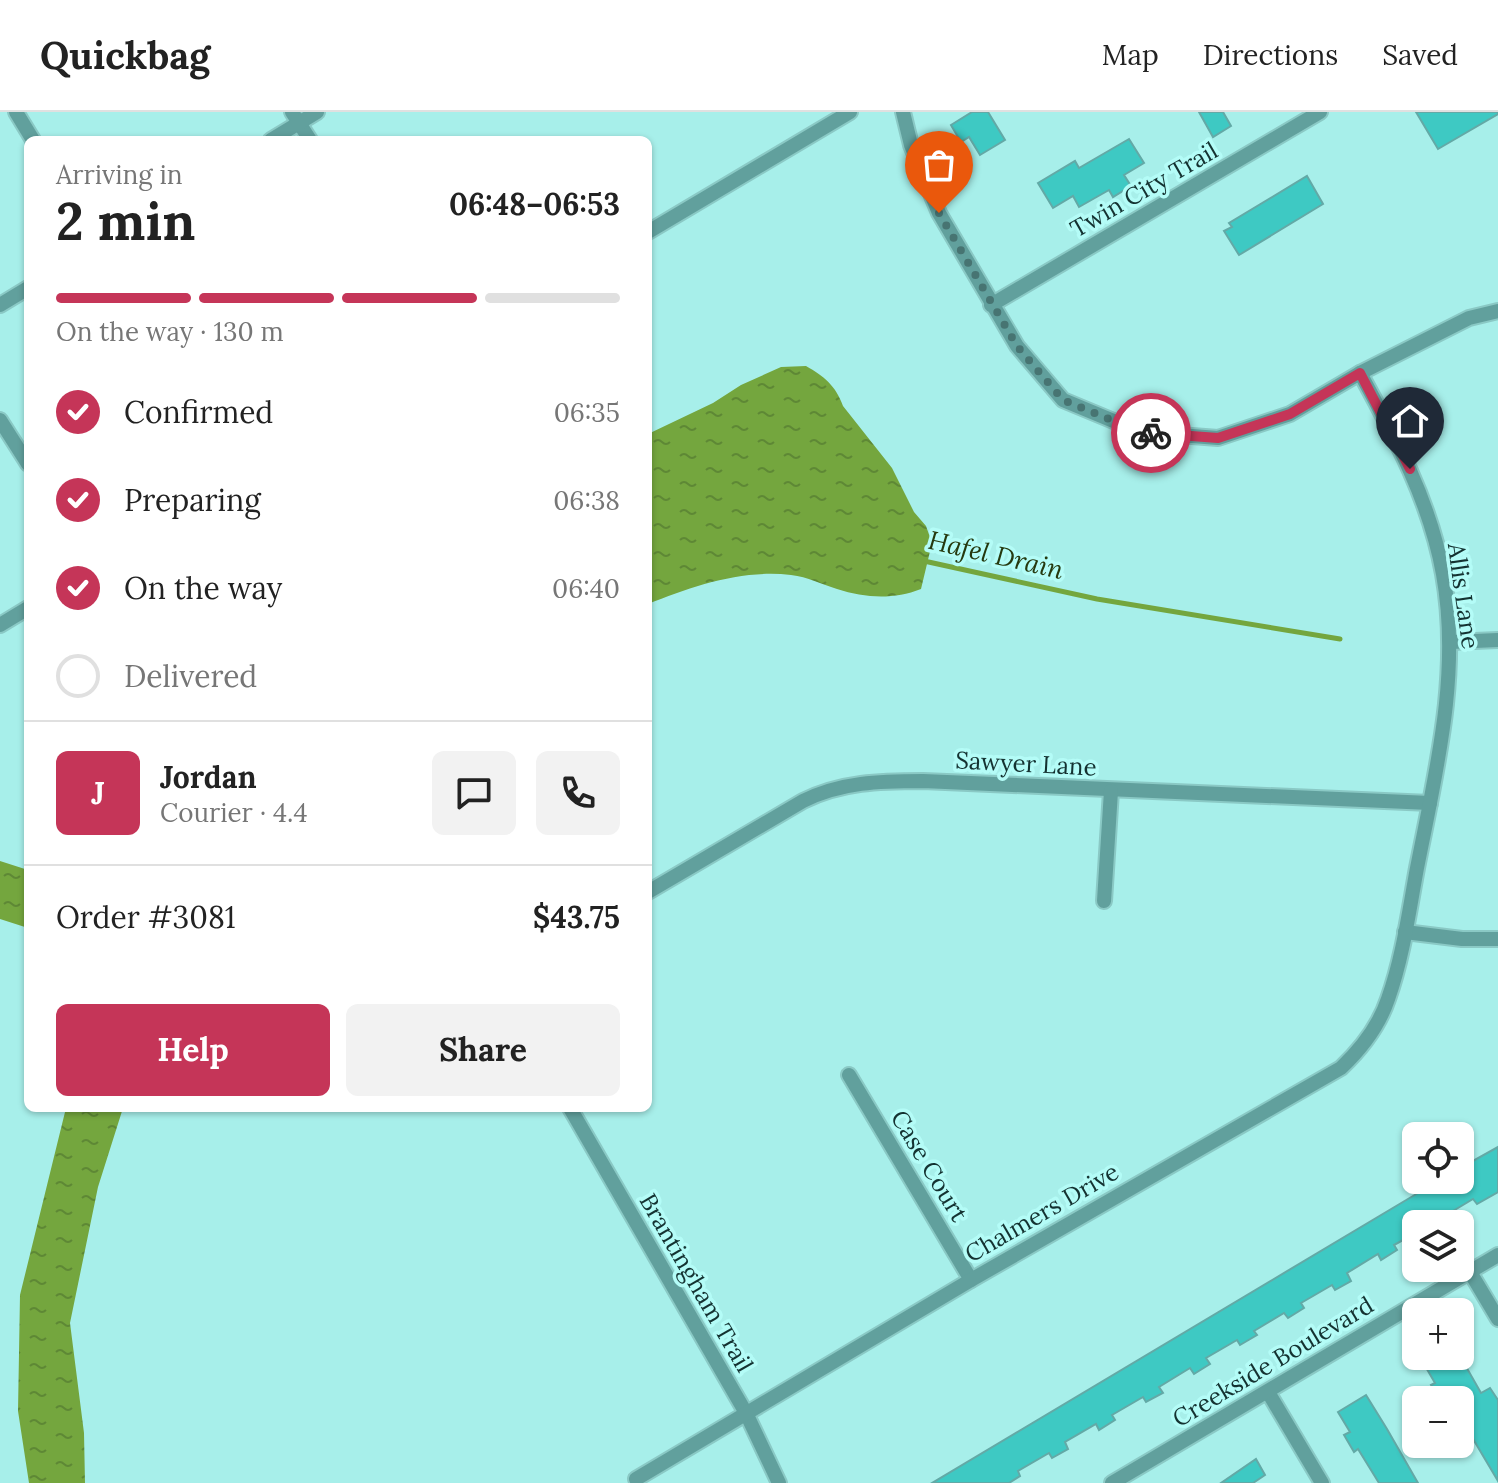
<!DOCTYPE html>
<html lang="en">
<head>
<meta charset="utf-8">
<style>
  :root { --surface:#fff; --page:#f2f2f2; --text:#222; --muted:#767676; --line:#e0e0e0; --accent:#c53558 }
  body { margin:0; font-family:Lora,serif; background:var(--page); color:var(--text); height:100vh; display:flex; flex-direction:column; font-size:30px; white-space:nowrap }
  * { box-sizing:border-box; margin:0 }
  p { font-size:26px; color:var(--muted) }
  .icon { flex:none; width:44px; height:44px; fill:none; stroke:currentColor; stroke-width:2; stroke-linecap:round; stroke-linejoin:round }
  .map { position:relative; flex:1; overflow:hidden }
  .panel { position:absolute; left:24px; top:24px; width:628px; height:976px; display:flex; flex-direction:column; background:var(--surface); border-radius:12px; box-shadow:0 2px 6px #0004 }
  .panel>* { flex:none }
  .buttons { position:absolute; left:1402px; top:1010px; display:grid; gap:16px }
  .buttons a { display:grid; place-items:center; width:72px; height:72px; border-radius:12px; background:var(--surface); box-shadow:0 2px 6px #0004; font-size:40px }
  .pin { position:absolute; display:grid; place-items:center; width:68px; height:68px; color:#fff; margin:-82px -34px; border-radius:50% 50% 50% 0; rotate:-45deg; box-shadow:0 0 8px #0007 }
  .pin .icon { rotate:45deg }
  .courier { position:absolute; display:grid; place-items:center; width:80px; height:80px; margin:-40px; border:6px solid #c53558; border-radius:50%; background:#fff; color:#222; box-shadow:0 2px 10px #0007 }
  .summary em { font-style:normal; font-weight:700 }
  .summary div { display:flex; flex-direction:column-reverse }
  .summary { display:flex; align-items:center; justify-content:space-between; height:136px; padding:0 32px }
  h1 { font-size:52px; font-weight:700; line-height:60px }
  .bar { display:grid; grid-template-columns:repeat(4,1fr); gap:12px 8px; align-content:center; height:96px; padding:0 32px }
  .bar i { height:10px; border-radius:6px; background:var(--line) }
  .bar .active { background:var(--accent) }
  .bar p { grid-column:span 4 }
  .line { display:flex; align-items:center; gap:20px; padding:0 32px; border-top:2px solid var(--line) }
  .line div { flex:1 }
  .round { display:grid; place-items:center; flex:none; width:84px; height:84px; border-radius:12px; background:var(--page) }
  ol { padding:0 32px; list-style:none }
  li { display:flex; align-items:center; gap:24px; height:88px }
  li p { margin-inline-start:auto }
  li .icon { padding:8px; border-radius:50%; background:var(--accent); color:#fff; stroke-width:4 }
  li:last-child { color:var(--muted) }
  li i { width:44px; height:44px; border:4px solid var(--line); border-radius:50% }
  .button { display:flex; gap:16px; margin-top:auto; padding:16px 32px }
  .button a { flex:1; height:92px; border-radius:12px; background:var(--accent); color:#fff; font-size:32px; font-weight:700; line-height:92px; text-align:center }
  .button a+a { background:var(--page); color:var(--text) }
  header { display:flex; align-items:center; gap:48px; box-sizing:border-box; height:112px; padding:0 40px; background:var(--surface); border-bottom:2px solid var(--line) }
  header strong { font-size:38px }
  nav { display:flex; gap:44px; margin-inline-start:auto; font-size:28px }
  .map>svg:first-child { display:block }
</style>
</head>
<body>
<header>
<strong>Quickbag</strong>
<nav><a>Map</a><a>Directions</a><a>Saved</a></nav>
</header>
<div class="map">
<svg width="1498" height="1371" viewBox="0 0 1498 1371">
  <defs>
    <pattern id="water-ripples" width="26" height="14" patternUnits="userSpaceOnUse" patternTransform="scale(2)"><rect width="26" height="14" fill="#74a63e"/><path d="M2 4q2-2 4 0t4 0M15 11q2-2 4 0t4 0" fill="none" stroke="#5e8835"/></pattern>
  </defs>
  <rect width="100%" height="100%" fill="#a7efea"/>
  <!-- water -->
  <g fill="url(#water-ripples)">
    <path d="M806 254C824 264 836 274 843 294L892 356 914 400 926 414 932 431 921 477C893 488 865 486 837 477 821 472 808 465 791 463 743 457 692 474 648 492V322L713 291 741 273 781 255Z"/>
    <path d="M0 749 28 758V816L0 807Z"/>
    <path d="M66 996H123L98 1075 70 1211 84 1321 85 1371H29L18 1299 20 1183Z"/>
  </g>
  <g fill="none" stroke-linecap="round" stroke-linejoin="round">
    <!-- stream -->
    <path stroke="#74a63e" stroke-width="5" d="M924 449 1097 487 1340 527"/>
  </g>
  <!-- building -->
  <g fill="#3ec9c3" stroke="#63a9a6" stroke-width="2">
    <path d="M972 0H988L1005 28 980 43 969 25 961 30 951 13Z"/>
    <path d="M1199 0H1223L1231 14 1213 25Z"/>
    <path d="M1416 0H1498V2L1438 37Z"/>
    <path d="M1129 27 1144 51 1124 63 1131 74 1113 85 1109 78 1079 95 1073 84 1053 96 1038 71 1075 49 1079 56Z"/>
    <path d="M1307 64 1323 92 1239 143 1224 119 1232 115 1229 111Z"/>
    <path d="M1498 1035V1080L1477 1092 1473 1087 1443 1105 1447 1112H1416V1121L1394 1133 1397 1138 1381 1148 1378 1142 1347 1161 1351 1169 1335 1178 1332 1173 1301 1191 1304 1196 1288 1206 1284 1201 1254 1219 1257 1223 1240 1233 1237 1228 1206 1246 1210 1252 1194 1262 1190 1256 1159 1275 1163 1281 1146 1290 1143 1285 1112 1303 1115 1308 1099 1318 1096 1312 1065 1330 1068 1337 1052 1346 1049 1341 1018 1359 1020 1364 1009 1371H932L1423 1078 1440 1068H1460V1056Z"/>
    <path d="M1437 1244H1460L1481 1281 1490 1276 1498 1288V1369L1460 1305V1276L1440 1288 1431 1273 1435 1271 1424 1252Z"/>
    <path d="M1366 1283 1387 1317 1418 1371H1379L1358 1337 1354 1340 1344 1323 1350 1320 1338 1300Z"/>
    <path d="M1256 1347 1265 1363 1253 1371H1221Z"/>
  </g>
  <g fill="none" stroke-linecap="round" stroke-linejoin="round">
    <defs>
      <g id="minor">
        <path d="M16 0 33 28"/>
        <path d="M292 0 310 28"/>
        <path d="M903 0 911 33 939 101 1017 234 1063 288 1140 320 1218 326 1290 302 1360 261 1469 206 1498 199"/>
        <path d="M271 28 317 0"/>
        <path d="M648 120 850 0"/>
        <path d="M0 193 28 176"/>
        <path d="M991 193 1320 0"/>
        <path d="M0 308 28 352"/>
        <path d="M0 513 28 496"/>
        <path d="M1451 530 1498 528"/>
        <path d="M648 780 803 689C841 670 880 669 923 669L1430 691"/>
        <path d="M1104 789 1111 679"/>
        <path d="M1405 820 1462 827H1498"/>
        <path d="M849 963 971 1168"/>
        <path d="M570 996 746 1301 779 1371"/>
        <path d="M1470 1160 1498 1207"/>
        <path d="M1268 1280 1322 1371"/>
        <path d="M636 1367 971 1168 1341 956C1362 936 1379 914 1388 887 1403 845 1409 799 1417 756 1436 659 1461 561 1443 462 1430 389 1395 325 1360 261"/>
        <path d="M1112 1371 1498 1143"/>
      </g>
    </defs>
    <!-- minor casing -->
    <use href="#minor" stroke="#8ac9c5" stroke-width="18"/>
    <!-- minor -->
    <use href="#minor" stroke="#61a09d" stroke-width="14"/>
  </g>
  <g fill="none" stroke-linecap="round" stroke-linejoin="round">
    <!-- done -->
    <path stroke="#477472" stroke-width="8" stroke-dasharray="0 14.4" d="M939 101 1017 234 1063 288 1140 320 1151 321"/>
    <!-- route -->
    <path stroke="#c53558" stroke-width="10" d="M1151 321 1218 326 1290 302 1360 261 1410 357"/>
  </g>
  <g text-anchor="middle" stroke-width="7" stroke-linejoin="round" paint-order="stroke">
    <!-- street labels -->
    <g font-size="24" fill="#143231" stroke="#b4fcf7">
      <text transform="translate(1144 78) rotate(-30)" y="8">Twin City Trail</text>
      <text transform="translate(1463 484) rotate(82)" y="8">Allis Lane</text>
      <text transform="translate(1026 652) rotate(3)" y="8">Sawyer Lane</text>
      <text transform="translate(929 1054) rotate(59)" y="8">Case Court</text>
      <text transform="translate(1042 1101) rotate(-30)" y="8">Chalmers Drive</text>
      <text transform="translate(696 1171) rotate(60)" y="8">Brantingham Trail</text>
      <text transform="translate(1273 1250) rotate(-31)" y="8">Creekside Boulevard</text>
    </g>
    <!-- water labels -->
    <g font-size="26" font-style="italic" fill="#25390f" stroke="#b4fcf7">
      <text transform="translate(996 443) rotate(13)" y="9">Hafel Drain</text>
    </g>
  </g>
</svg>
<div class="buttons">
<a><svg class="icon" aria-label="locate" viewBox="0 0 24 24"><circle cx="12" cy="12" r="6"/><path d="M12 2v4M12 18v4M2 12h4M18 12h4"/></svg></a>
<a><svg class="icon" aria-label="layers" viewBox="0 0 24 24"><path d="M12 4l9 5-9 5-9-5zM3 14l9 5 9-5"/></svg></a>
<a>+</a>
<a>−</a>
</div>
<div class="pin" style="left:939px;top:101px;background:#ea580c"><svg class="icon" aria-label="bag" viewBox="0 0 24 24"><path d="M5 8h14l-1 12H6zM9 8a3 3 0 0 1 6 0"/></svg></div>
<div class="pin" style="left:1410px;top:357px;background:#1f2937"><svg class="icon" aria-label="home" viewBox="0 0 24 24"><path d="M3 11l9-7 9 7M6 9v11h12V9"/></svg></div>
<div class="courier" style="left:1151px;top:321px"><svg class="icon" aria-label="bike" viewBox="0 0 24 24"><circle cx="6" cy="16" r="4"/><circle cx="18" cy="16" r="4"/><path d="M6 16l4-8h5l3 8M10 8l3 8H6M13 5h3"/></svg></div>
<section class="panel">
<div class="summary"><div><h1>2 min</h1><p>Arriving in</p></div><em>06:48–06:53</em></div>
<div class="bar"><i class="active"></i><i class="active"></i><i class="active"></i><i></i><p>On the way · 130 m</p></div>
<ol>
<li><svg class="icon" aria-label="check" viewBox="0 0 24 24"><path d="M5 12l5 5 9-10"/></svg>Confirmed<p>06:35</p></li>
<li><svg class="icon" aria-label="check" viewBox="0 0 24 24"><path d="M5 12l5 5 9-10"/></svg>Preparing<p>06:38</p></li>
<li><svg class="icon" aria-label="check" viewBox="0 0 24 24"><path d="M5 12l5 5 9-10"/></svg>On the way<p>06:40</p></li>
<li><i></i>Delivered</li>
</ol>
<div class="line" style="height:144px"><b class="round" style="background:var(--accent);color:#fff">J</b><div><b>Jordan</b><p>Courier · 4.4</p></div><a class="round"><svg class="icon" aria-label="chat" viewBox="0 0 24 24"><path d="M4 5h16v11H9l-5 4z"/></svg></a><a class="round"><svg class="icon" aria-label="phone" viewBox="0 0 24 24"><path d="M5 4h4l2 5-3 2q2 4 5 5l2-3 5 2v4C11 20 4 13 5 4z"/></svg></a></div>
<div class="line" style="height:104px"><div>Order #3081</div><b>$43.75</b></div>
<div class="button"><a>Help</a><a>Share</a></div>
</section>
</div>
</body>
</html>
